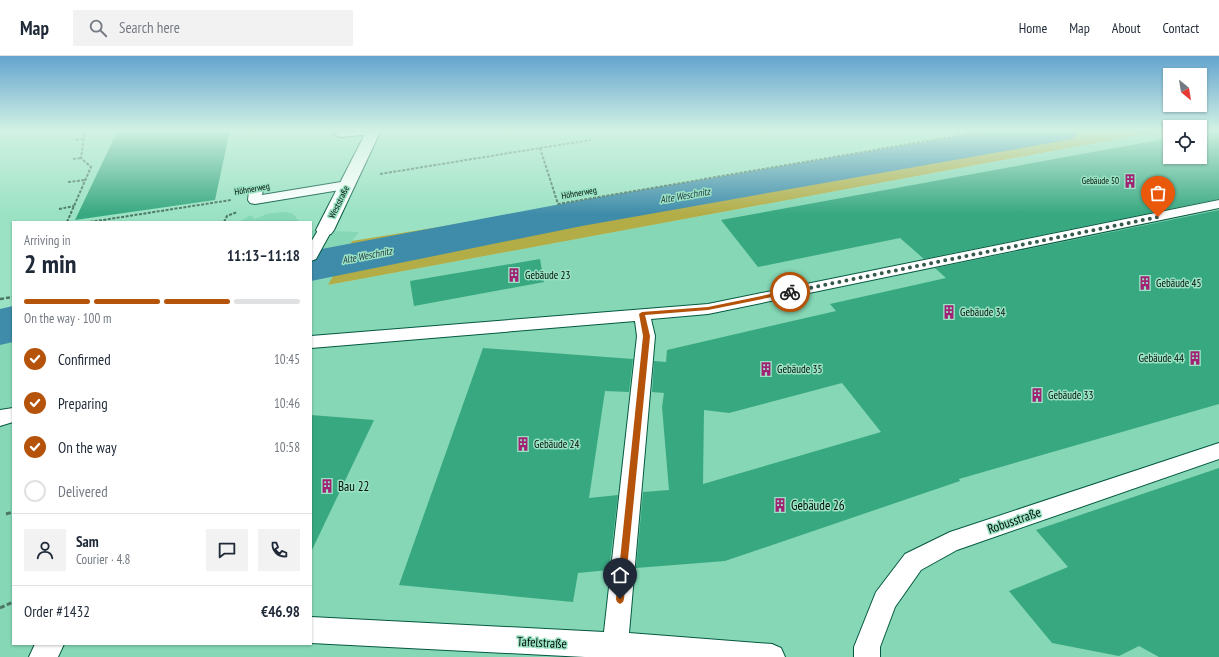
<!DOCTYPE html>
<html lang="en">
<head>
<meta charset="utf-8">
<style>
  :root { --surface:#fff; --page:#f2f2f3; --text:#1f2937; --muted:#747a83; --line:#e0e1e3; --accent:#b45309 }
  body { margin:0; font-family:"PT Sans Narrow",sans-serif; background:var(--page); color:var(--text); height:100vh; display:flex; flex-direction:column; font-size:15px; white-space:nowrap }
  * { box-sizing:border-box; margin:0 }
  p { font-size:13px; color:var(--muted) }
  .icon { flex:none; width:22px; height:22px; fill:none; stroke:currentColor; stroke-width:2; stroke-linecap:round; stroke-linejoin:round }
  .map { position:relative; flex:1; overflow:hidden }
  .side { position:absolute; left:12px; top:165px; width:300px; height:424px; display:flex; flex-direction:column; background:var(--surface); border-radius:0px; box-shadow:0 1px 3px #0004 }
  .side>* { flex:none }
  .needle { width:26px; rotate:150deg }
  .tools { position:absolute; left:1163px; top:12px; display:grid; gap:8px }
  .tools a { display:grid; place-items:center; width:44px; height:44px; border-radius:0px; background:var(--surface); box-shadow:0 1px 3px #0004; font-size:20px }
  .pin { position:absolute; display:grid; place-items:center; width:34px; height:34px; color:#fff; margin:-41px -17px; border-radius:50% 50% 50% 0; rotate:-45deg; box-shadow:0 0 4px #0007 }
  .pin .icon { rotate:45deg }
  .courier { position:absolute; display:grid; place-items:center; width:40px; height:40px; margin:-20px; border:3px solid #b45309; border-radius:50%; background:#fff; color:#222; box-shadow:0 1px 5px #0007 }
  .overview em { font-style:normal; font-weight:700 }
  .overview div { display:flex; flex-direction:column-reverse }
  .overview { display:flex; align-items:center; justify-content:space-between; height:68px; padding:0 12px }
  h1 { font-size:26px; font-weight:700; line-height:30px }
  .bar { display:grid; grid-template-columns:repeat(4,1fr); gap:6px 4px; align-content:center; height:48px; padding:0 12px }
  .bar i { height:5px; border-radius:3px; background:var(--line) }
  .bar .selected { background:var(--accent) }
  .bar p { grid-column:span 4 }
  .line { display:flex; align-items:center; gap:10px; padding:0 12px; border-top:1px solid var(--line) }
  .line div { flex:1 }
  .round { display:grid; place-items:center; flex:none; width:42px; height:42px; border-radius:0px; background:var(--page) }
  ol { padding:0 12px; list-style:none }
  li { display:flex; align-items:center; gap:12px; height:44px }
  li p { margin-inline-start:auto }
  li .icon { padding:4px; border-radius:50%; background:var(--accent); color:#fff; stroke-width:4 }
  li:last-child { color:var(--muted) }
  li i { width:22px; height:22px; border:2px solid var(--line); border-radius:50% }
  header { display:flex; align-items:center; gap:24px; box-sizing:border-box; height:56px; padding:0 20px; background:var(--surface); border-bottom:1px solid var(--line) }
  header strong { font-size:19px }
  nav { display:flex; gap:22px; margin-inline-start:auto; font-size:14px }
  .search { width:280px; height:36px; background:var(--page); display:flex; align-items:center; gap:10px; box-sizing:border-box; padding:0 14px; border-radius:0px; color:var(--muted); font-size:15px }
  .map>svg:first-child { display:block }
</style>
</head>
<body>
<header>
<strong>Map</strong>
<div class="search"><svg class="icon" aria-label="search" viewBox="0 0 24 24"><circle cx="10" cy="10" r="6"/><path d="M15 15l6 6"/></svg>Search here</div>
<nav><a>Home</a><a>Map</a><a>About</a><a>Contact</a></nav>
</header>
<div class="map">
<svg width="1219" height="601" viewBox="0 0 1219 601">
  <rect width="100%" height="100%" fill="#9ae2c3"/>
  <!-- built -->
  <g fill="#85d7b5">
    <path d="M1166 74H1170V101H1200V74H1219V601H0V286L13 283V588H311V174L359 176 352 185 329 229Z"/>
    <path d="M284 156 293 158 300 166H239L251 159 255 163 267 158Z"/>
  </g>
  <!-- green -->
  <path fill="#b3ad47" d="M1015 74H1166L328 229 352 185 797 113Z"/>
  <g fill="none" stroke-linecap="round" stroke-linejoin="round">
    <!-- river -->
    <g fill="#3f8caa" fill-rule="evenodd">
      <path d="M996 74H1079L1074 82 1061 85 582 170 311 225V195L582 144Z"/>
      <path d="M13 250V286L0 289V253Z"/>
    </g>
  </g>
  <!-- building -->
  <g fill="#38a881" fill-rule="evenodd">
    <path d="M118 74H230L215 144 75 164Z"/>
    <path d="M1212 74H1219V143L924 203 900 182 758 211 721 164 1170 82V101H1200V76Z"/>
    <path d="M1219 154V348L959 423 960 425 725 505 636 512 643 436 669 434 662 351 664 337 652 336 654 305 666 306 667 294 836 255 830 248 946 222 935 212ZM842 327 881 376 703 428 704 354 729 357Z"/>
    <path d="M540 203 544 226 414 250 410 225Z"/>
    <path d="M483 292 633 303 629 336 605 335 589 442 618 439 609 514 578 517 573 546 399 529Z"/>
    <path d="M311 359 374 364 311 496Z"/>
    <path d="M1219 412V601H1159L1139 590 1119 600 1052 587 1009 535 1068 511 1036 474Z"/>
  </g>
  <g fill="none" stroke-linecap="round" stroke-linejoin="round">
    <defs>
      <g id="lane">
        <path d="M338 74H379L380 75 378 77 374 78 340 81 336 79 334 77Z"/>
        <path d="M347 125 352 126 354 129 352 132 255 148 250 147 248 144 249 134 251 131H261L263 134 262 139Z"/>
        <path d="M1219 144V152L708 258 651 263 655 280 629 577 772 588 781 592 785 601H585L311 587V561L604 576 637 280 635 265 311 292V280L708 248Z"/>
        <path d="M325 170 330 171 332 174 316 203 311 205V186L320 171Z"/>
        <path d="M13 352V366L0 370V354Z"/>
        <path d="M1219 387V403L957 494 921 514 895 551 880 591V601H854V591L876 536 905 498 950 476Z"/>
        <path d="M35 588H64L58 601H29Z"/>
      </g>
      <path id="street" d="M367 74H381L334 174 331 178 325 179 319 178 316 174Z"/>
    </defs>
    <!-- lane casing -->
    <use href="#lane" stroke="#045940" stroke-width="2"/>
    <!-- street casing -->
    <use href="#street" stroke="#045940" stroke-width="2"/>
    <!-- path-far2 -->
    <g stroke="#4b7663" stroke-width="2" stroke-dasharray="3 1.5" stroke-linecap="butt">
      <path d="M76 84 83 83"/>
      <path d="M540 92 591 84"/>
      <path d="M73 103 81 102"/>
      <path d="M380 118 540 92 558 148 992 74"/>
      <path d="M68 126 85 124"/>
      <path d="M59 153 74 150"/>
      <path d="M67 166 91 111 81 102 85 74"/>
      <path d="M90 166 231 144"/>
      <path d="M224 166 227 160 237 156"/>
    </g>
    <!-- path-far1 -->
    <path stroke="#4b7663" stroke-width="2.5" stroke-dasharray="4 2" stroke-linecap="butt" d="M0 243 13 241"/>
    <!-- path -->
    <g stroke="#4b7663" stroke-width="3" stroke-dasharray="5 2.5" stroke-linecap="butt">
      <path d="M6 458 13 456"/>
      <path d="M0 552 13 546"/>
    </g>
    <!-- lane -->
    <use href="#lane" fill="#fff" fill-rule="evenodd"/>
    <!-- street -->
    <use href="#street" fill="#fff" fill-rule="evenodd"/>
  </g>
  <!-- sky -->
  <linearGradient id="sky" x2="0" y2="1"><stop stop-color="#64a4cf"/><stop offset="0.47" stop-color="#d2f2e4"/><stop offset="1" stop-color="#d2f2e4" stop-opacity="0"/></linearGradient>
  <rect width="1219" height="158" fill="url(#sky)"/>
  <!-- route -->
  <path fill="#b45309" d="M790 234 793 236 792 237 708 254 645 259 650 280 624 543 623 546 620 548 617 546 616 543 643 280 639 258 642 256 708 251Z"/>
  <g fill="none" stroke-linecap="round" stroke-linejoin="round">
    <!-- done -->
    <path stroke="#365a4a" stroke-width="4" stroke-dasharray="0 7.2" d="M790 236 1158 161"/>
  </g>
  <!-- icons -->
  <defs>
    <symbol id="building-bare" viewBox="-9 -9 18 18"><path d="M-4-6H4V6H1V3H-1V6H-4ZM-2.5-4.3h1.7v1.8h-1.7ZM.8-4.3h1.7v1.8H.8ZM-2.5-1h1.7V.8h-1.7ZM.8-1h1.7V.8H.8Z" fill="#a12275" stroke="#9ae2c3" stroke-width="2.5" paint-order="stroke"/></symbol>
  </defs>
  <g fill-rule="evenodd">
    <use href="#building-bare" x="1120" y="115" width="20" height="20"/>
    <use href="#building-bare" x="504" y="209" width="20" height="20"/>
    <use href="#building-bare" x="1135" y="217" width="20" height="20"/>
    <use href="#building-bare" x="939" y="246" width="20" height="20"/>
    <use href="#building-bare" x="1185" y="292" width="20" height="20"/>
    <use href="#building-bare" x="756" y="303" width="20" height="20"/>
    <use href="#building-bare" x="1027" y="329" width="20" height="20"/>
    <use href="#building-bare" x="513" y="378" width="20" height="20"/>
    <use href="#building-bare" x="317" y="420" width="20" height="20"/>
    <use href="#building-bare" x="770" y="439" width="20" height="20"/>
  </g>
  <g text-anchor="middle" stroke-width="3" stroke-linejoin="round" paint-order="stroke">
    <!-- far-poi labels -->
    <g font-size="9" fill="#001009" stroke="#9ae2c3" text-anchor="end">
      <text x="1119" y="128">Gebäude 50</text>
    </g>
    <!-- far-street labels -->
    <g font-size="9" fill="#001009" stroke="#9ae2c3">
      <text transform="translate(252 133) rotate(-10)" y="3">Höhnerweg</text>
      <text transform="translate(579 137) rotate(-10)" y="3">Höhnerweg</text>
      <text transform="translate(339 146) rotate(-64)" y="3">Weststraße</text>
    </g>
    <!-- far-water labels -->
    <g font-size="10" font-style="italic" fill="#233b45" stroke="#9ae2c3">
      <text transform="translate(685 139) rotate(-10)" y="4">Alte Weschnitz</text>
      <text transform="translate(367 199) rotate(-11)" y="4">Alte Weschnitz</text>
    </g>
    <!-- poi labels -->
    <g font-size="11" fill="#001009" stroke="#9ae2c3" text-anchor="start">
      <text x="525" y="223">Gebäude 23</text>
      <text x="1156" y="231">Gebäude 45</text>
      <text x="960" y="260">Gebäude 34</text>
      <text x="1184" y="306" text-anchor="end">Gebäude 44</text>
      <text x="777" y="317">Gebäude 35</text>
      <text x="1048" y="343">Gebäude 33</text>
      <text x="534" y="392">Gebäude 24</text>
    </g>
    <!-- near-poi labels -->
    <g font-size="13" fill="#001009" stroke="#9ae2c3" text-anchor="start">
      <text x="338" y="435">Bau 22</text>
      <text x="791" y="454">Gebäude 26</text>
    </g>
    <!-- near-street labels -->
    <g font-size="13" fill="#001009" stroke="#9ae2c3">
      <text transform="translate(1014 464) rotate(-19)" y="5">Robusstraße</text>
      <text transform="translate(542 586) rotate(3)" y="5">Tafelstraße</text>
    </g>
  </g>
</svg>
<div class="tools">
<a><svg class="needle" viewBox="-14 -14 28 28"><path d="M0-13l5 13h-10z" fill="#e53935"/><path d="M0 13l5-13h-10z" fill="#747a83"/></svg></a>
<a><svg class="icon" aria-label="locate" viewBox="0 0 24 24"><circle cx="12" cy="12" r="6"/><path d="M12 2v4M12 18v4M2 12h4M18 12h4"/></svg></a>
</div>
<div class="pin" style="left:1158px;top:161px;background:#ea580c"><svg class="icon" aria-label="bag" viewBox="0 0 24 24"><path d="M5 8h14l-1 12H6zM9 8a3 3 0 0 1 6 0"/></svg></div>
<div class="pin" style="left:620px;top:543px;background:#1f2937"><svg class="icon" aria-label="home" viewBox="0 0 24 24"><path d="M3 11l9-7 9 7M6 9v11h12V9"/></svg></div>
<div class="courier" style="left:790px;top:236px"><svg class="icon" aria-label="bike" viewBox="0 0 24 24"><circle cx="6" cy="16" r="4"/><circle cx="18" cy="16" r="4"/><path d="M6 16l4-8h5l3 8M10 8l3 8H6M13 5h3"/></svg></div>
<section class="side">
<div class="overview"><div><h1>2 min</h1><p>Arriving in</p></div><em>11:13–11:18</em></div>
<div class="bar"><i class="selected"></i><i class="selected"></i><i class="selected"></i><i></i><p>On the way · 100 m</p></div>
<ol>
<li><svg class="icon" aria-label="check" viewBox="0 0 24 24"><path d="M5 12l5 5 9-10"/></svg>Confirmed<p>10:45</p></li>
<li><svg class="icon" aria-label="check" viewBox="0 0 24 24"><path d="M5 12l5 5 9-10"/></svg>Preparing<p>10:46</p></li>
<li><svg class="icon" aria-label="check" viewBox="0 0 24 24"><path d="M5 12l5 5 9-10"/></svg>On the way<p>10:58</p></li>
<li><i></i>Delivered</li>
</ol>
<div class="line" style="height:72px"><a class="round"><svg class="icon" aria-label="person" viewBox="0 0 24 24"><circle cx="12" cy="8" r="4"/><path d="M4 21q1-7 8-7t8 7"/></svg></a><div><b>Sam</b><p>Courier · 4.8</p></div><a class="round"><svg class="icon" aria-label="chat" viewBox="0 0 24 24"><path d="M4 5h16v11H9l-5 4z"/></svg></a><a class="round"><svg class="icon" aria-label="phone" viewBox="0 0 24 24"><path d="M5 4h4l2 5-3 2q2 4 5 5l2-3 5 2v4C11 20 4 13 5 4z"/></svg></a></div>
<div class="line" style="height:52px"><div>Order #1432</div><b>€46.98</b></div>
</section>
</div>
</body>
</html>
